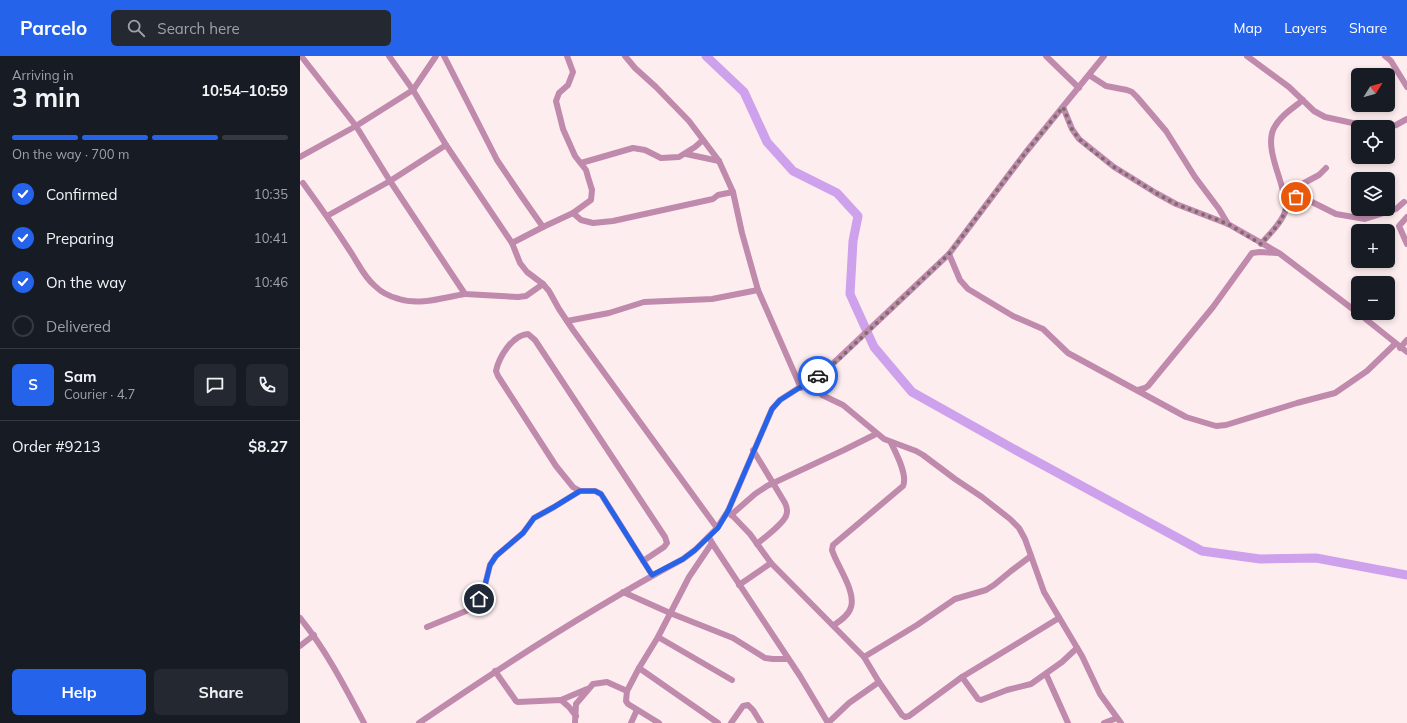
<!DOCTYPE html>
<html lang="en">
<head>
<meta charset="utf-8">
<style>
  :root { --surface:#171b24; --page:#242831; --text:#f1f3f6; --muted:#9ea1a6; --line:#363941; --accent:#2563eb }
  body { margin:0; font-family:Mulish,sans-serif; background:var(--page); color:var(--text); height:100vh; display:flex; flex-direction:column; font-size:15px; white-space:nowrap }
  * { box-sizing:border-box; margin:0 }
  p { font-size:13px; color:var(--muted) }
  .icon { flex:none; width:22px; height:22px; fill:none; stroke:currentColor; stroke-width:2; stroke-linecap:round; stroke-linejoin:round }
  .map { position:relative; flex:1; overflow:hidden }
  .panel { display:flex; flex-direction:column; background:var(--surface); width:300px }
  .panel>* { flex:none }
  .needle { width:26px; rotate:53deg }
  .buttons { position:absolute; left:1051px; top:12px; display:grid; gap:8px }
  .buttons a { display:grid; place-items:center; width:44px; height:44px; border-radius:6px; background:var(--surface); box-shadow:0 2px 6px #0003; font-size:20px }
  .pin { position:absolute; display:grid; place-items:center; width:34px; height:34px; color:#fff; margin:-17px; border:2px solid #fff; border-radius:50%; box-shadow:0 1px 4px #0007 }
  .courier { position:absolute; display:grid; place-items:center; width:40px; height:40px; margin:-20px; border:3px solid #2563eb; border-radius:50%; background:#fff; color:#222; box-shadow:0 1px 5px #0007 }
  .head em { font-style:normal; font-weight:700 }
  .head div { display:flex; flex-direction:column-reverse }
  .head { display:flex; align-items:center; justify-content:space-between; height:68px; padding:0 12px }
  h1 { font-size:26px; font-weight:700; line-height:30px }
  .bar { display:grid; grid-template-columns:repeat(4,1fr); gap:6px 4px; align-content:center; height:48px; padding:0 12px }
  .bar i { height:5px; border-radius:3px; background:var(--line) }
  .bar .current { background:var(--accent) }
  .bar p { grid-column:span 4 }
  .line { display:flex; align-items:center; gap:10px; padding:0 12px; border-top:1px solid var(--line) }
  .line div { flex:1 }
  .round { display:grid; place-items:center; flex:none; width:42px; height:42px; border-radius:6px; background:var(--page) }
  ol { padding:0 12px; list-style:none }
  li { display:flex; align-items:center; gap:12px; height:44px }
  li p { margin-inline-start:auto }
  li .icon { padding:4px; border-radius:50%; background:var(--accent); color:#fff; stroke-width:4 }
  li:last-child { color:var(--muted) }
  li i { width:22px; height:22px; border:2px solid var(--line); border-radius:50% }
  .primary-button { display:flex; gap:8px; margin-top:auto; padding:8px 12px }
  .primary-button a { flex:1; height:46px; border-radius:6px; background:var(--accent); color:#fff; font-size:16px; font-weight:700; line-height:46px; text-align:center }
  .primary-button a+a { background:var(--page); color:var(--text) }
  header { display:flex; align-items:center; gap:24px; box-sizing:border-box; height:56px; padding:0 20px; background:var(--accent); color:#fff }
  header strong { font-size:19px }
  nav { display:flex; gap:22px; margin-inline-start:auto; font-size:14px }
  .search { width:280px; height:36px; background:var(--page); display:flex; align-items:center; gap:10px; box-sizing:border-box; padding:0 14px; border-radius:6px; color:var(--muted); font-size:15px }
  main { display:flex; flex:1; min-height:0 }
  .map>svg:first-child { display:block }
</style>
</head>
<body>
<header>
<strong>Parcelo</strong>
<div class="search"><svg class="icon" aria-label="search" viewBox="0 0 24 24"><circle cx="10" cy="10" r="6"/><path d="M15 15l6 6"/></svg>Search here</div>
<nav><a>Map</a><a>Layers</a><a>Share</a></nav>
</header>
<main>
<section class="panel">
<div class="head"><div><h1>3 min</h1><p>Arriving in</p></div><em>10:54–10:59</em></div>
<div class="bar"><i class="current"></i><i class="current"></i><i class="current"></i><i></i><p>On the way · 700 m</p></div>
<ol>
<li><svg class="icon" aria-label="check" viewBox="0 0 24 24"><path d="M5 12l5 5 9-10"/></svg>Confirmed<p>10:35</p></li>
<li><svg class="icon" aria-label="check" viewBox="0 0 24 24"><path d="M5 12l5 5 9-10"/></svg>Preparing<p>10:41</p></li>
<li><svg class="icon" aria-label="check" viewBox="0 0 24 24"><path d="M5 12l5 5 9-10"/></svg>On the way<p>10:46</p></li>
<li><i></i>Delivered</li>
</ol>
<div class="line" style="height:72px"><b class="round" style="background:var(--accent);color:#fff">S</b><div><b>Sam</b><p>Courier · 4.7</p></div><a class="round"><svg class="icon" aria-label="chat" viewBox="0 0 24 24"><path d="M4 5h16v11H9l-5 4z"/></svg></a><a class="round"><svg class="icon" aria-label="phone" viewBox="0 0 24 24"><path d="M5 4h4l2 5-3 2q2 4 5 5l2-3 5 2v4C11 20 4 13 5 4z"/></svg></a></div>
<div class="line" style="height:52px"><div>Order #9213</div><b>$8.27</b></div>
<div class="primary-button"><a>Help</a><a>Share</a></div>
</section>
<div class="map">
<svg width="1107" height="667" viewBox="0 0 1107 667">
  <rect width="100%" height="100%" fill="#feedef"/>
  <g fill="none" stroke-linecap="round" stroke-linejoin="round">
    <!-- river -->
    <path stroke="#cda1ec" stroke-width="9" d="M406 0 444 36 467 86 493 115 537 137 558 160 553 185 550 238 574 291 612 336 721 397 902 495 960 503 1016 502 1107 519"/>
    <!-- minor -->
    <g stroke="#bf8aac" stroke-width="6">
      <path d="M1 0 56 70 90 125 165 238 218 241 226 240 243 228"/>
      <path d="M89 0 113 34 146 89 212 187 220 207 227 216 243 228 249 235 259 253 273 274 417 472"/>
      <path d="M144 0 197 104 222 141 243 171"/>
      <path d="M267 0 273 16 268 29 259 37 256 45 263 73 275 100 286 114 288 121 292 134 291 144 273 157"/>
      <path d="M325 0 335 12 356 31 389 65 419 105 433 136 442 177 458 234 501 332"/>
      <path d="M746 0 779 32"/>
      <path d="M947 0 989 31 1014 55 1025 61 1071 71"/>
      <path d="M1085 0 1091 5 1107 31"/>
      <path d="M789 19 806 30 827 34 832 36 837 41 866 75 895 121 919 153 928 168"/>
      <path d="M763 51 772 73 779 83 814 111 856 137 876 148 928 168 979 197 1058 257"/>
      <path d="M1088 71 1096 69 1107 63"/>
      <path d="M386 98 419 105"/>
      <path d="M0 101 56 70 113 34 136 0"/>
      <path d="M281 107 333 92 345 94 361 102 379 101 395 91 403 84"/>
      <path d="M3 127C19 149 35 172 50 195 58 207 64 221 75 230 81 236 91 241 99 243 120 250 145 241 165 238"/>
      <path d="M990 142 1004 127 1019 119 1026 112"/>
      <path d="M988 145 996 141H1002L1036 158 1065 163 1096 153 1104 146"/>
      <path d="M27 160 90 125 146 89"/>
      <path d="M1107 161 1099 170 1107 188"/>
      <path d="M212 187 243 171 273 157 281 164 293 167 313 165 413 143 418 139 433 136"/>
      <path d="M961 188C969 178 981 168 985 156 987 150 984 141 983 135 979 117 965 89 974 72 980 60 993 52 1003 44"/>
      <path d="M649 198 660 224 668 233 713 260 743 273 768 297 886 361 916 370 926 369 997 347 1035 337 1067 315 1095 288"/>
      <path d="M1058 257 1107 296"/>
      <path d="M267 265 309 257 344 246 412 243 458 234"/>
      <path d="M1100 292 1107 284"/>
      <path d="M510 326 522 339 543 349 584 383 616 395 623 399 655 423 682 441 710 463 719 472 725 483 744 536 782 600 800 638 821 667"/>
      <path d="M838 334 845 332 848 330 913 251 952 197 960 196 977 197"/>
      <path d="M453 394 485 447C487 451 488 455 486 460 482 469 465 481 457 488"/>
      <path d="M428 455 450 478 471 507 564 601 579 626 602 659 605 661 609 660 662 621 759 562"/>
      <path d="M431 459 455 438 467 430 544 394 576 378"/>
      <path d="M409 481 412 487 500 620 528 667 549 647 579 626"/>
      <path d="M343 505 364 491 367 487 365 481 235 284 228 278C212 279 199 301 196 315L198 320 256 410 273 431 280 435H295L301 438 352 519"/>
      <path d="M439 529 471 507"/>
      <path d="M323 536 370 557 433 582 465 602 473 603H488"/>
      <path d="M0 562C26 594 45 631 64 667"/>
      <path d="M534 569C540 565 549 559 551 551 556 535 537 510 532 494L533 489 603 430C608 419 596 397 591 387"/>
      <path d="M127 571 166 555 173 551 184 533 190 509 196 500 223 477 234 462 254 451 280 435"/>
      <path d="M358 581 432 624"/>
      <path d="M0 590 14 579"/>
      <path d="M564 601 617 569 655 543 686 534 694 529 711 515 731 500"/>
      <path d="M339 612 418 667"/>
      <path d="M195 615 216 645 218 646 261 644 269 651 276 660"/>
      <path d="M746 618 768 667"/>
      <path d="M662 621 678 643 681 644 707 634 731 628 762 606 777 592"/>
      <path d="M327 635 326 645 328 648 359 667"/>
      <path d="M261 644 287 633"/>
      <path d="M119 667C205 608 292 552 383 503L395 494 417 472 428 455 472 353 480 344 525 315 649 198 726 96 804 0"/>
      <path d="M275 667 276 648 293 628 307 626 327 635 339 612 358 581 389 521 412 487"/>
      <path d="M331 667 337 654"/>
      <path d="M431 667 443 650 448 649 453 654 461 667"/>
      <path d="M804 667 817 662"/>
    </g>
  </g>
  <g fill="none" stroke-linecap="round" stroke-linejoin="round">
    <!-- done -->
    <path stroke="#7d6d6f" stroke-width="4" stroke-dasharray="0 7.2" d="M518 320 539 303 649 198 726 96 763 51 772 73 779 83 794 96 814 111 856 137 876 148 928 168 961 188C970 177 987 163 985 148L988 144 996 141"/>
    <!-- route -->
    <path stroke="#2563eb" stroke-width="5" d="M179 543 184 533 190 509 196 500 223 477 234 462 254 451 280 435H295L301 438 352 519 383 503 395 494 418 472 428 455 472 353 480 344 518 320"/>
  </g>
</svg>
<div class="buttons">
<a><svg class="needle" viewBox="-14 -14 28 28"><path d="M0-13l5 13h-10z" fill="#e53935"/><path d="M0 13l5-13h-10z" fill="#9ea1a6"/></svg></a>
<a><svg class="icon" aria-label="locate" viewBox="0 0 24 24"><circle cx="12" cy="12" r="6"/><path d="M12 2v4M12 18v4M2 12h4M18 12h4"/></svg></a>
<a><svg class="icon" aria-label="layers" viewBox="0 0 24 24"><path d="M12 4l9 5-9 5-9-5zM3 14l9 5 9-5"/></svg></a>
<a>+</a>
<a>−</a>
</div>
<div class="pin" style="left:996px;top:141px;background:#ea580c"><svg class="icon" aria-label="bag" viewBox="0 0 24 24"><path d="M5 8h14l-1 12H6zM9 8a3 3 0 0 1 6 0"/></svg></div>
<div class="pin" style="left:179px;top:543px;background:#1f2937"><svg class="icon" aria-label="home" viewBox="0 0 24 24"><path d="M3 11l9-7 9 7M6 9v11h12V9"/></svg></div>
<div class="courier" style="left:518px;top:320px"><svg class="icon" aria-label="car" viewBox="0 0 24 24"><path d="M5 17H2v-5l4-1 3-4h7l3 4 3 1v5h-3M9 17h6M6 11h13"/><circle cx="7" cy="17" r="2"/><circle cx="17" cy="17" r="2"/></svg></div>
</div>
</main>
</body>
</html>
